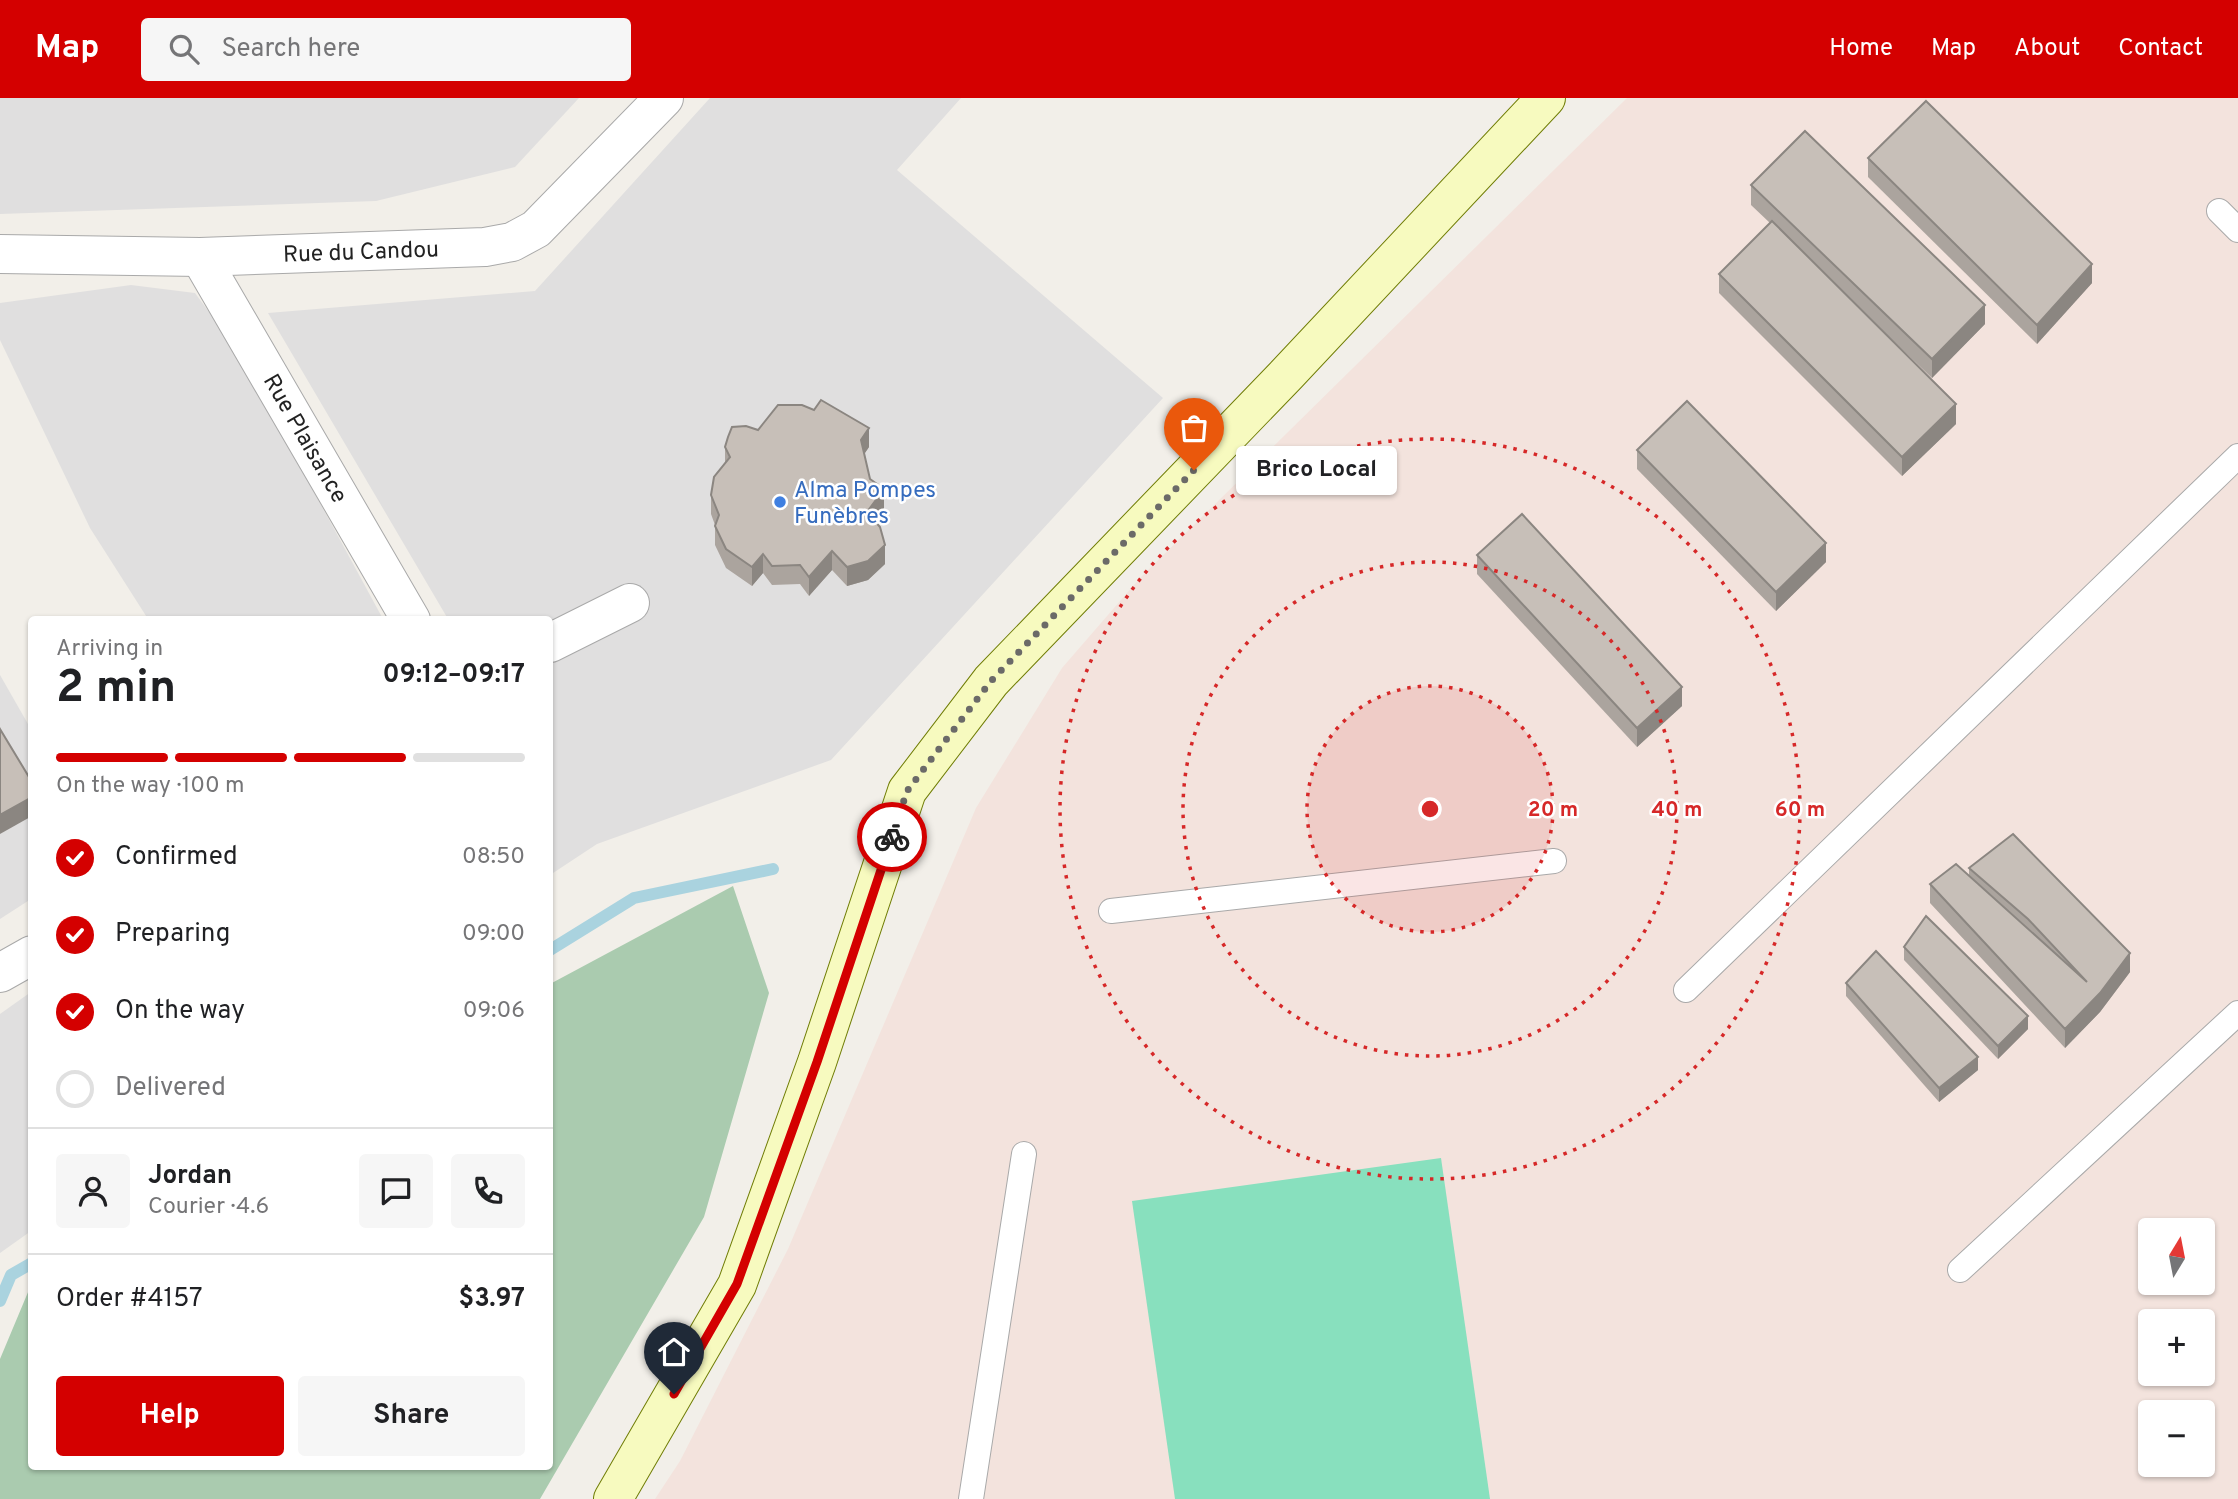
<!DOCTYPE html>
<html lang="en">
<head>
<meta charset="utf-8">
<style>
  :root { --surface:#fff; --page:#f6f6f6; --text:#202124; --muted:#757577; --line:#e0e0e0; --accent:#d40000 }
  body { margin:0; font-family:Overpass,sans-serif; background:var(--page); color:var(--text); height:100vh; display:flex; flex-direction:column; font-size:26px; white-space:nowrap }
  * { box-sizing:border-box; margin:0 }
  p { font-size:23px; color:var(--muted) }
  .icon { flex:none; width:38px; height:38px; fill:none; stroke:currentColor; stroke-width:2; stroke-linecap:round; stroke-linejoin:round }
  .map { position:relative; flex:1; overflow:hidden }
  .details { position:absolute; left:28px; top:518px; width:525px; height:854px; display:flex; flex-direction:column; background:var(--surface); border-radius:7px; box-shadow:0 2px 5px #0004 }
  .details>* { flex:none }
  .needle { width:46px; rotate:10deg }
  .tools { position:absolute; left:2138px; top:1120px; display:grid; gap:14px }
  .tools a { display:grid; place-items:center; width:77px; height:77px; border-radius:7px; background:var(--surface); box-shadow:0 2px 5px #0004; font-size:35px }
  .pin { position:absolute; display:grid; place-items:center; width:60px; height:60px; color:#fff; margin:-72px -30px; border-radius:50% 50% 50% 0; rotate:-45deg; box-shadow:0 0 7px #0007 }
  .pin .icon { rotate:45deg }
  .courier { position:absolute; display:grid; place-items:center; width:70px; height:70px; margin:-35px; border:5px solid #d40000; border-radius:50%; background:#fff; color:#222; box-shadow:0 2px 9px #0007 }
  .bubble { position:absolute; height:49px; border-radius:7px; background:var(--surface); box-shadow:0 2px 5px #0004; font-size:23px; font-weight:700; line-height:49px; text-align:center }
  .headline em { font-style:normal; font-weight:700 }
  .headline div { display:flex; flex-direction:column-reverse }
  .headline { display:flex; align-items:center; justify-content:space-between; height:119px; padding:0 28px }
  h1 { font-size:46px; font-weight:700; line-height:52px }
  .bar { display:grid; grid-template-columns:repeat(4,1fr); gap:10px 7px; align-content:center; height:84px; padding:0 28px }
  .bar i { height:9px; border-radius:5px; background:var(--line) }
  .bar .current { background:var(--accent) }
  .bar p { grid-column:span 4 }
  .line { display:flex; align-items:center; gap:18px; padding:0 28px; border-top:2px solid var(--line) }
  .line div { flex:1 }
  .round { display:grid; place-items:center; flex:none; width:74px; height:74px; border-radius:7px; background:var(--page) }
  ol { padding:0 28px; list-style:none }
  li { display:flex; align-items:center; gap:21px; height:77px }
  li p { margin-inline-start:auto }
  li .icon { padding:7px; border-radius:50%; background:var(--accent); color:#fff; stroke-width:4 }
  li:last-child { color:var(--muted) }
  li i { width:38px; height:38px; border:4px solid var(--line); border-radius:50% }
  .action { display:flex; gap:14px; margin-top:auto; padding:14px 28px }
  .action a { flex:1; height:80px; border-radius:7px; background:var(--accent); color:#fff; font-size:28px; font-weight:700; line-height:80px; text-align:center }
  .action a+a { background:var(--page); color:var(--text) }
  header { display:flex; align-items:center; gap:42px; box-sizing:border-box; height:98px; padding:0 35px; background:var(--accent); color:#fff }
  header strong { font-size:33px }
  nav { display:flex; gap:38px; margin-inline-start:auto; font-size:24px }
  .search { width:490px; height:63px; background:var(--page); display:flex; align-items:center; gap:18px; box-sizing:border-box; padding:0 24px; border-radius:7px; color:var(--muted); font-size:26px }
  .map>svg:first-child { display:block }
</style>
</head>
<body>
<header>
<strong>Map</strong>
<div class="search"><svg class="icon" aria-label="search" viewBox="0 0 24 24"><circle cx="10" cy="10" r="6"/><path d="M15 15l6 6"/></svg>Search here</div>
<nav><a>Home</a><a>Map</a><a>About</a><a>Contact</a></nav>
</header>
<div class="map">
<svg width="2238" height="1401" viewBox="0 0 2238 1401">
  <rect width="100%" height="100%" fill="#f2efe9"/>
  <!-- residential -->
  <g fill="#e0dfdf">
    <path d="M0 0H579L515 69 376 103 0 116Z"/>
    <path d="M710 0H961L897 72 1163 300 831 662 597 746 550 777V522L448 521 268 215 535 193Z"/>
    <path d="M131 187 195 195 237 252 383 521H148L90 430 0 242V205Z"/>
    <path d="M0 577 32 633 31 801 0 821Z"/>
    <path d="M31 894V1133L0 1155V916Z"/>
  </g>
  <!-- military -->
  <path fill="#f3e3dd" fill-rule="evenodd" d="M1627 0H2238V1401H655L680 1363 788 1151 976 710 1062 570 1140 480ZM2151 1132H2203V1185H2151ZM2151 1223H2203V1276H2151ZM2151 1314H2203V1367H2151Z"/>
  <!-- cemetery -->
  <path fill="#aacbaf" d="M733 788 769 895 704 1119 540 1401H0V1261L31 1187 32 1368H550V886Z"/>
  <!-- pitch -->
  <path fill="#88e0be" d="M1441 1060 1490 1401H1175L1132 1103Z"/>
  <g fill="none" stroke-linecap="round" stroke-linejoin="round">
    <!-- stream -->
    <g stroke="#aad3df" stroke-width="12">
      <path d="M550 852 634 800 773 771"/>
      <path d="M0 1203 11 1177 32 1165"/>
    </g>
    <defs>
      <g id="service">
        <path d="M2219 113 2238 132"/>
        <path d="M1111 813 1554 763"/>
        <path d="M1686 892 2238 358"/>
        <path d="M1960 1172 2238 915"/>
        <path d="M971 1401 1024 1056"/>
      </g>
      <g id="minor">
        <path d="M0 156 200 159 485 149 512 144 536 131 664 0"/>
        <path d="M200 159 411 522"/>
        <path d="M550 545 630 505"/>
        <path d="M0 875 32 857"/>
      </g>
      <path id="secondary" d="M613 1401 737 1187 817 964 907 693 991 583 1287 276 1546 0"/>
    </defs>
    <!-- service casing -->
    <use href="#service" stroke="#a9a9a9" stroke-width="26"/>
    <!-- minor casing -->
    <use href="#minor" stroke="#a9a9a9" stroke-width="40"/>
    <!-- secondary casing -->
    <use href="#secondary" stroke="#707d05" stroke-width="40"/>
    <!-- service -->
    <use href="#service" stroke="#fff" stroke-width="24"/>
    <!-- minor -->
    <use href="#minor" stroke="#fff" stroke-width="38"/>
    <!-- secondary -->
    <use href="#secondary" stroke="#f7fabf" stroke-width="38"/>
  </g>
  <!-- wall -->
  <g fill="#aba49e">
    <path d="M1868 60 2092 185 2037 246 1868 79Z"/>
    <path d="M1751 87 1985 226 1932 280 1881 231 1956 326 1902 378 1719 195V176L1770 125 1751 107Z"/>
    <path d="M758 332 869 349 864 356 870 381 884 410 875 423 885 466 868 482 847 488 832 472 809 498 800 486 772 487 763 475 752 488 726 470 715 447V427L711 416V397L725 365V349Z"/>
    <path d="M1637 352 1826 464 1776 513 1637 371Z"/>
    <path d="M1477 457 1682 608 1637 649 1477 476Z"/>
    <path d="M1969 770 2130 874 2100 914 2065 950 1930 805V786L1969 778Z"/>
    <path d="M1904 849 2028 931 1998 961 1904 862Z"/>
    <path d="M1846 885 1978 972 1939 1004 1846 898Z"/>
  </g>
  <!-- shaded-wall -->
  <g fill="#8b8681">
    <path d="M2092 166V185L2037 246V227Z"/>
    <path d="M1985 207V226L1932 280V261Z"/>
    <path d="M1956 306V326L1902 378V359Z"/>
    <path d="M869 330V349L861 361V342Z"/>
    <path d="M884 391V410L867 433V414Z"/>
    <path d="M1826 445V464L1776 513V494Z"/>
    <path d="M885 447V466L868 482 847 488V469Z"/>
    <path d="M832 453V472L809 498V479Z"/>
    <path d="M763 456V475L752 488V469Z"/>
    <path d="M1682 589V608L1637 649V630Z"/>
    <path d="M32 699V718L0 736V717Z"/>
    <path d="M2130 855V874L2100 914 2065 950V931Z"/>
    <path d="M2028 918V931L1998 961V948Z"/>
    <path d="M1978 959V972L1939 1004V990Z"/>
  </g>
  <!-- building -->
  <g fill="#c7bfb8" stroke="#8b8681" stroke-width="2">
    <path d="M1926 3 2092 166 2037 227 1868 60Z"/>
    <path d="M1805 33 1985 207 1932 261 1751 87Z"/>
    <path d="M1772 123 1956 306 1902 359 1719 176Z"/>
    <path d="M821 302 869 330 861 342 870 381 884 391 867 414 880 429 885 447 868 463 847 469 832 453 809 479 800 467 772 468 763 456 752 469 726 451 715 428 719 417 711 397 714 379 730 359 725 349 728 339 732 329 746 328 758 332 778 307H802L814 312Z"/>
    <path d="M1687 303 1826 445 1776 494 1637 352Z"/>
    <path d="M1522 416 1682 589 1637 630 1477 457Z"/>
    <path d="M0 631 32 684V699L0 717Z"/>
    <path d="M2013 736 2130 855 2100 895 2065 931 1930 786 1956 766 2087 884 2028 821 1969 770Z"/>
    <path d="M1926 818 2028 918 1998 948 1904 849Z"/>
    <path d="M1876 853 1978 959 1939 990 1846 885Z"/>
  </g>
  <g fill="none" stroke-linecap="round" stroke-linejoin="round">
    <!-- done -->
    <path stroke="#6b6a68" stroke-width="7" stroke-dasharray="0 12.6" d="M892 739 907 693 991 583 1194 372"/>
    <!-- route -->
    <path stroke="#d40000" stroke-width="9" d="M674 1296 737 1186 817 964 892 739"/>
  </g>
  <!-- distance rings -->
  <circle cx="1430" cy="711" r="123" fill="#d62828" fill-opacity=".12"/>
  <g fill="none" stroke="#d62828" stroke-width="3.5" stroke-dasharray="3.5 7">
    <circle cx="1430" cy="711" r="123"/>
    <circle cx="1430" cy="711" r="247"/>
    <circle cx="1430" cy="711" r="370"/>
  </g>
  <!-- markers -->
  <circle fill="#3f7fe0" stroke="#fff" stroke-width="2.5" cx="780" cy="404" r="7"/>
  <g text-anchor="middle" stroke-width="5" stroke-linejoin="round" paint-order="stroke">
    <!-- street labels -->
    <g font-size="23" fill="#222" stroke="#fff">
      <text transform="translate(361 153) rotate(-2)" y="8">Rue du Candou</text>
      <text transform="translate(306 340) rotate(60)" y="8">Rue Plaisance</text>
    </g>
    <!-- shop labels -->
    <g font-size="23" fill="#366cbe" stroke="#fff" text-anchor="start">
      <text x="794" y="399">Alma Pompes<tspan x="794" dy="26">Funèbres</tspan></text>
    </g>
  </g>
  <circle cx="1430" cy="711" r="10" fill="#d62828" stroke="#fff" stroke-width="3.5"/>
  <g font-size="21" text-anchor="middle" font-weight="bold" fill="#d62828" stroke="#fff" stroke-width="5" stroke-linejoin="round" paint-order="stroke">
    <text x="1553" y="718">20 m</text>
    <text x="1677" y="718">40 m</text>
    <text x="1800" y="718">60 m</text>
  </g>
</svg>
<div class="tools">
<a><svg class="needle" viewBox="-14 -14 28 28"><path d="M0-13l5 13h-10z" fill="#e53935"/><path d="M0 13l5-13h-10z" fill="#757577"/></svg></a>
<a>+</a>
<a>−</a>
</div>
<div class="pin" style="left:1194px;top:372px;background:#ea580c"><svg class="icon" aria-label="bag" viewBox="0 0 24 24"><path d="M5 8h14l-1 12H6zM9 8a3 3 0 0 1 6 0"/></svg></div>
<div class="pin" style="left:674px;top:1296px;background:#1f2937"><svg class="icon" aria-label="home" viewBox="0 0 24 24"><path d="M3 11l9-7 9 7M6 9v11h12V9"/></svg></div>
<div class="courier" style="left:892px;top:739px"><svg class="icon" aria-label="bike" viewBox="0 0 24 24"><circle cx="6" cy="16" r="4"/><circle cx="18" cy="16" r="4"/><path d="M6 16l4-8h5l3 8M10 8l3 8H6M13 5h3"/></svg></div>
<div class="bubble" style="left:1236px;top:348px;width:161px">Brico Local</div>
<section class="details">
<div class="headline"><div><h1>2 min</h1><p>Arriving in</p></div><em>09:12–09:17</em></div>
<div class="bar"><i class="current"></i><i class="current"></i><i class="current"></i><i></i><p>On the way · 100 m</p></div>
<ol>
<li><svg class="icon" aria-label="check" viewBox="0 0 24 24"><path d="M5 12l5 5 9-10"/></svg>Confirmed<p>08:50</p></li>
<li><svg class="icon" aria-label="check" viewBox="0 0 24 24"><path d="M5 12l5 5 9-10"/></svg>Preparing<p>09:00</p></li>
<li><svg class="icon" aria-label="check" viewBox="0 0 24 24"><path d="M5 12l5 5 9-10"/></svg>On the way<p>09:06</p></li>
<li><i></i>Delivered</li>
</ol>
<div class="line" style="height:126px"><a class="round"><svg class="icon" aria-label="person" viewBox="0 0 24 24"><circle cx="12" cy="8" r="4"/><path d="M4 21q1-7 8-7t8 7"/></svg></a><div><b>Jordan</b><p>Courier · 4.6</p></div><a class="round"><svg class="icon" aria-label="chat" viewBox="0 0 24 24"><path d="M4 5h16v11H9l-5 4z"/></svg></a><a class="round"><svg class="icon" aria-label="phone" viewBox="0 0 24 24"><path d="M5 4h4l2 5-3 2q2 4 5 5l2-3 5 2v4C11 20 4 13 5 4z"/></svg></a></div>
<div class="line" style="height:91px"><div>Order #4157</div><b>$3.97</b></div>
<div class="action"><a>Help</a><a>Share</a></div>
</section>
</div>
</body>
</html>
